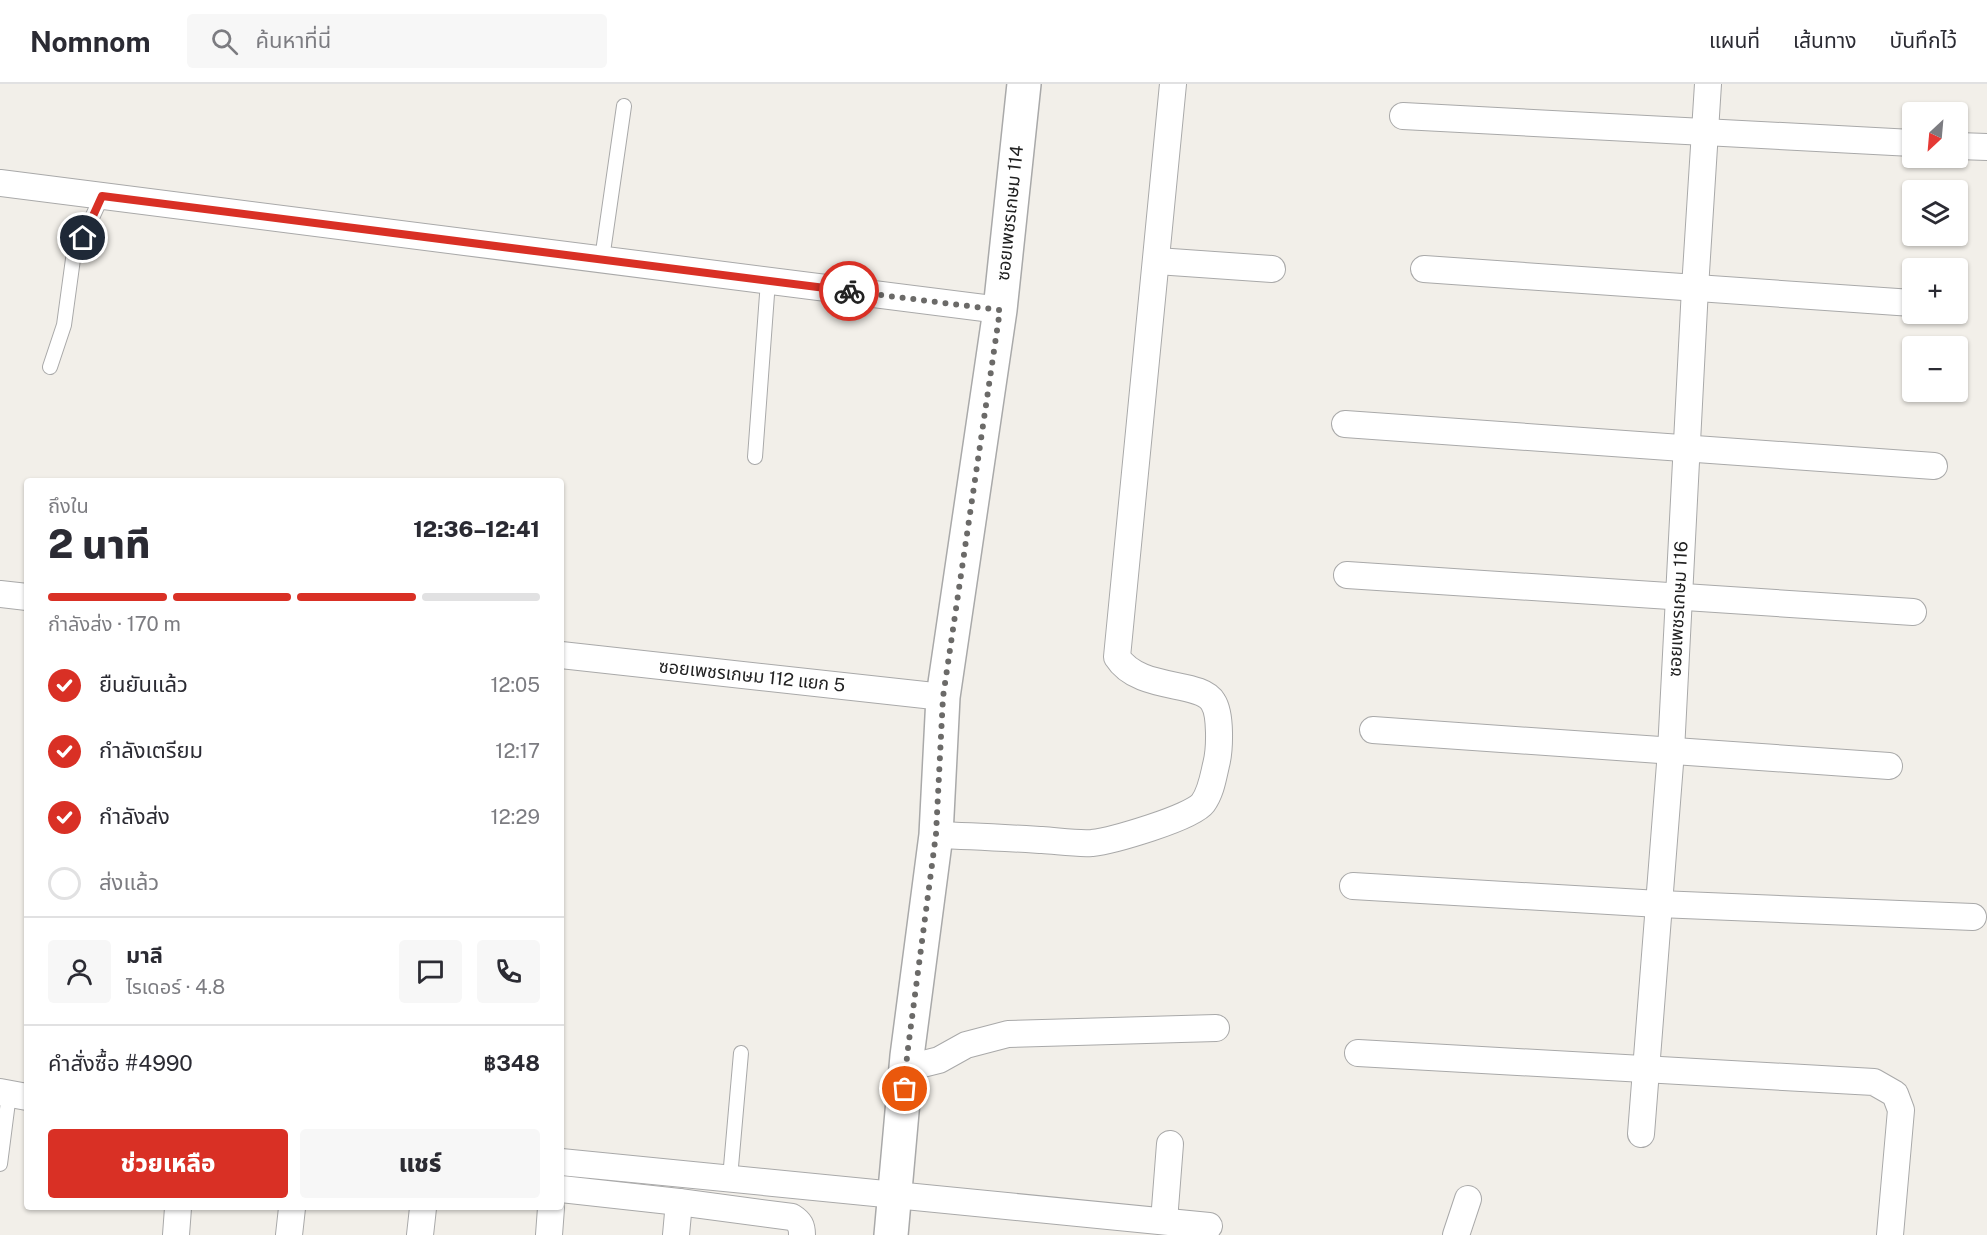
<!DOCTYPE html>
<html lang="th">
<head>
<meta charset="utf-8">
<style>
  :root { --surface:#fff; --page:#f7f7f7; --text:#2b2b33; --muted:#7c7c81; --line:#e1e1e2; --accent:#d93025 }
  body { margin:0; font-family:"Public Sans","Noto Sans Thai",sans-serif; background:var(--page); color:var(--text); height:100vh; display:flex; flex-direction:column; font-size:22px; white-space:nowrap }
  * { box-sizing:border-box; margin:0 }
  p { font-size:20px; color:var(--muted) }
  .icon { flex:none; width:33px; height:33px; fill:none; stroke:currentColor; stroke-width:2; stroke-linecap:round; stroke-linejoin:round }
  .map { position:relative; flex:1; overflow:hidden }
  .details { position:absolute; left:24px; top:394px; width:540px; height:732px; display:flex; flex-direction:column; background:var(--surface); border-radius:6px; box-shadow:0 2px 4px #0004 }
  .details>* { flex:none }
  .needle { width:39px; rotate:206deg }
  .buttons { position:absolute; left:1902px; top:18px; display:grid; gap:12px }
  .buttons a { display:grid; place-items:center; width:66px; height:66px; border-radius:6px; background:var(--surface); box-shadow:0 2px 4px #0004; font-size:30px }
  .pin { position:absolute; display:grid; place-items:center; width:51px; height:51px; color:#fff; margin:-26px; border:3px solid #fff; border-radius:50%; box-shadow:0 2px 6px #0007 }
  .courier { position:absolute; display:grid; place-items:center; width:60px; height:60px; margin:-30px; border:4px solid #d93025; border-radius:50%; background:#fff; color:#222; box-shadow:0 2px 8px #0007 }
  .head em { font-style:normal; font-weight:800 }
  .head div { display:flex; flex-direction:column-reverse }
  .head { display:flex; align-items:center; justify-content:space-between; height:102px; padding:0 24px }
  h1 { font-size:39px; font-weight:800; line-height:45px }
  .bar { display:grid; grid-template-columns:repeat(4,1fr); gap:9px 6px; align-content:center; height:72px; padding:0 24px }
  .bar i { height:8px; border-radius:4px; background:var(--line) }
  .bar .selected { background:var(--accent) }
  .bar p { grid-column:span 4 }
  .line { display:flex; align-items:center; gap:15px; padding:0 24px; border-top:2px solid var(--line) }
  .line div { flex:1 }
  .round { display:grid; place-items:center; flex:none; width:63px; height:63px; border-radius:6px; background:var(--page) }
  ol { padding:0 24px; list-style:none }
  li { display:flex; align-items:center; gap:18px; height:66px }
  li p { margin-inline-start:auto }
  li .icon { padding:6px; border-radius:50%; background:var(--accent); color:#fff; stroke-width:4 }
  li:last-child { color:var(--muted) }
  li i { width:33px; height:33px; border:3px solid var(--line); border-radius:50% }
  .button { display:flex; gap:12px; margin-top:auto; padding:12px 24px }
  .button a { flex:1; height:69px; border-radius:6px; background:var(--accent); color:#fff; font-size:24px; font-weight:800; line-height:69px; text-align:center }
  .button a+a { background:var(--page); color:var(--text) }
  header { display:flex; align-items:center; gap:36px; box-sizing:border-box; height:84px; padding:0 30px; background:var(--surface); border-bottom:2px solid var(--line) }
  header strong { font-size:28px }
  nav { display:flex; gap:33px; margin-inline-start:auto; font-size:21px }
  .search { width:420px; height:54px; background:var(--page); display:flex; align-items:center; gap:15px; box-sizing:border-box; padding:0 21px; border-radius:6px; color:var(--muted); font-size:22px }
  .map>svg:first-child { display:block }
</style>
</head>
<body>
<header>
<strong>Nomnom</strong>
<div class="search"><svg class="icon" aria-label="search" viewBox="0 0 24 24"><circle cx="10" cy="10" r="6"/><path d="M15 15l6 6"/></svg>ค้นหาที่นี่</div>
<nav><a>แผนที่</a><a>เส้นทาง</a><a>บันทึกไว้</a></nav>
</header>
<div class="map">
<svg width="1987" height="1151" viewBox="0 0 1987 1151">
  <rect width="100%" height="100%" fill="#f2efe9"/>
  <g fill="none" stroke-linecap="round" stroke-linejoin="round">
    <defs>
      <g id="service">
        <path d="M602 175 624 22"/>
        <path d="M50 283 64 241 73 175 102 112"/>
        <path d="M755 373 768 197"/>
        <path d="M0 1080 9 1010"/>
        <path d="M730 1094 741 969"/>
      </g>
      <g id="minor">
        <path d="M1403 32 1912 59"/>
        <path d="M1958 62 1987 63"/>
        <path d="M0 99 1000 226"/>
        <path d="M1157 177 1272 185"/>
        <path d="M1424 185 1912 219"/>
        <path d="M1345 340 1934 382"/>
        <path d="M1347 491 1913 528"/>
        <path d="M0 510 27 513"/>
        <path d="M561 571 943 613"/>
        <path d="M1373 646 1889 682"/>
        <path d="M936 751C971 752 1006 754 1042 756 1058 757 1076 760 1092 759 1111 757 1192 734 1203 719 1211 708 1213 694 1216 681 1220 666 1221 630 1213 618 1201 596 1139 608 1117 573L1173 0"/>
        <path d="M1353 802 1659 820 1973 833"/>
        <path d="M1358 969 1874 998 1895 1010 1901 1026 1890 1151"/>
        <path d="M907 984 939 976 966 961 1008 950 1216 944"/>
        <path d="M0 1008 27 1013"/>
        <path d="M1641 1050 1671 667 1695 204 1708 0"/>
        <path d="M561 1078 1209 1142"/>
        <path d="M561 1105 679 1118 792 1133C800 1138 802 1142 802 1151"/>
        <path d="M1164 1137 1170 1060"/>
        <path d="M176 1151 178 1124"/>
        <path d="M289 1151 292 1124"/>
        <path d="M420 1151 423 1124"/>
        <path d="M549 1151 551 1124"/>
        <path d="M676 1151 679 1118"/>
        <path d="M1456 1151 1468 1115"/>
      </g>
      <path id="tertiary" d="M891 1151 907 972 936 751 943 613 1000 226 1024 0"/>
    </defs>
    <!-- service casing -->
    <use href="#service" stroke="#a9a9a9" stroke-width="16"/>
    <!-- minor casing -->
    <use href="#minor" stroke="#a9a9a9" stroke-width="28"/>
    <!-- tertiary casing -->
    <use href="#tertiary" stroke="#a9a9a9" stroke-width="36"/>
    <!-- service -->
    <use href="#service" stroke="#fff" stroke-width="14"/>
    <!-- minor -->
    <use href="#minor" stroke="#fff" stroke-width="26"/>
    <!-- tertiary -->
    <use href="#tertiary" stroke="#fff" stroke-width="33"/>
  </g>
  <g fill="none" stroke-linecap="round" stroke-linejoin="round">
    <!-- done -->
    <path stroke="#6b6a68" stroke-width="6" stroke-dasharray="0 10.8" d="M849 207 1000 226 943 613 936 750 907 972 905 1005"/>
    <!-- route -->
    <path stroke="#d93025" stroke-width="8" d="M83 154 102 112 849 207"/>
  </g>
  <g text-anchor="middle" stroke-width="4.5" stroke-linejoin="round" paint-order="stroke">
    <!-- street labels -->
    <g font-size="18" fill="#222" stroke="#fff">
      <text transform="translate(1010 129) rotate(-84)" y="6">ซอยเพชรเกษม 114</text>
      <text transform="translate(1678 525) rotate(-87)" y="6">ซอยเพชรเกษม 116</text>
      <text transform="translate(752 592) rotate(6)" y="6">ซอยเพชรเกษม 112 แยก 5</text>
    </g>
  </g>
</svg>
<div class="buttons">
<a><svg class="needle" viewBox="-14 -14 28 28"><path d="M0-13l5 13h-10z" fill="#e53935"/><path d="M0 13l5-13h-10z" fill="#7c7c81"/></svg></a>
<a><svg class="icon" aria-label="layers" viewBox="0 0 24 24"><path d="M12 4l9 5-9 5-9-5zM3 14l9 5 9-5"/></svg></a>
<a>+</a>
<a>−</a>
</div>
<div class="pin" style="left:905px;top:1005px;background:#ea580c"><svg class="icon" aria-label="bag" viewBox="0 0 24 24"><path d="M5 8h14l-1 12H6zM9 8a3 3 0 0 1 6 0"/></svg></div>
<div class="pin" style="left:83px;top:154px;background:#1f2937"><svg class="icon" aria-label="home" viewBox="0 0 24 24"><path d="M3 11l9-7 9 7M6 9v11h12V9"/></svg></div>
<div class="courier" style="left:849px;top:207px"><svg class="icon" aria-label="bike" viewBox="0 0 24 24"><circle cx="6" cy="16" r="4"/><circle cx="18" cy="16" r="4"/><path d="M6 16l4-8h5l3 8M10 8l3 8H6M13 5h3"/></svg></div>
<section class="details">
<div class="head"><div><h1>2 นาที</h1><p>ถึงใน</p></div><em>12:36–12:41</em></div>
<div class="bar"><i class="selected"></i><i class="selected"></i><i class="selected"></i><i></i><p>กำลังส่ง · 170 m</p></div>
<ol>
<li><svg class="icon" aria-label="check" viewBox="0 0 24 24"><path d="M5 12l5 5 9-10"/></svg>ยืนยันแล้ว<p>12:05</p></li>
<li><svg class="icon" aria-label="check" viewBox="0 0 24 24"><path d="M5 12l5 5 9-10"/></svg>กำลังเตรียม<p>12:17</p></li>
<li><svg class="icon" aria-label="check" viewBox="0 0 24 24"><path d="M5 12l5 5 9-10"/></svg>กำลังส่ง<p>12:29</p></li>
<li><i></i>ส่งแล้ว</li>
</ol>
<div class="line" style="height:108px"><a class="round"><svg class="icon" aria-label="person" viewBox="0 0 24 24"><circle cx="12" cy="8" r="4"/><path d="M4 21q1-7 8-7t8 7"/></svg></a><div><b>มาลี</b><p>ไรเดอร์ · 4.8</p></div><a class="round"><svg class="icon" aria-label="chat" viewBox="0 0 24 24"><path d="M4 5h16v11H9l-5 4z"/></svg></a><a class="round"><svg class="icon" aria-label="phone" viewBox="0 0 24 24"><path d="M5 4h4l2 5-3 2q2 4 5 5l2-3 5 2v4C11 20 4 13 5 4z"/></svg></a></div>
<div class="line" style="height:78px"><div>คำสั่งซื้อ #4990</div><b>฿348</b></div>
<div class="button"><a>ช่วยเหลือ</a><a>แชร์</a></div>
</section>
</div>
</body>
</html>
